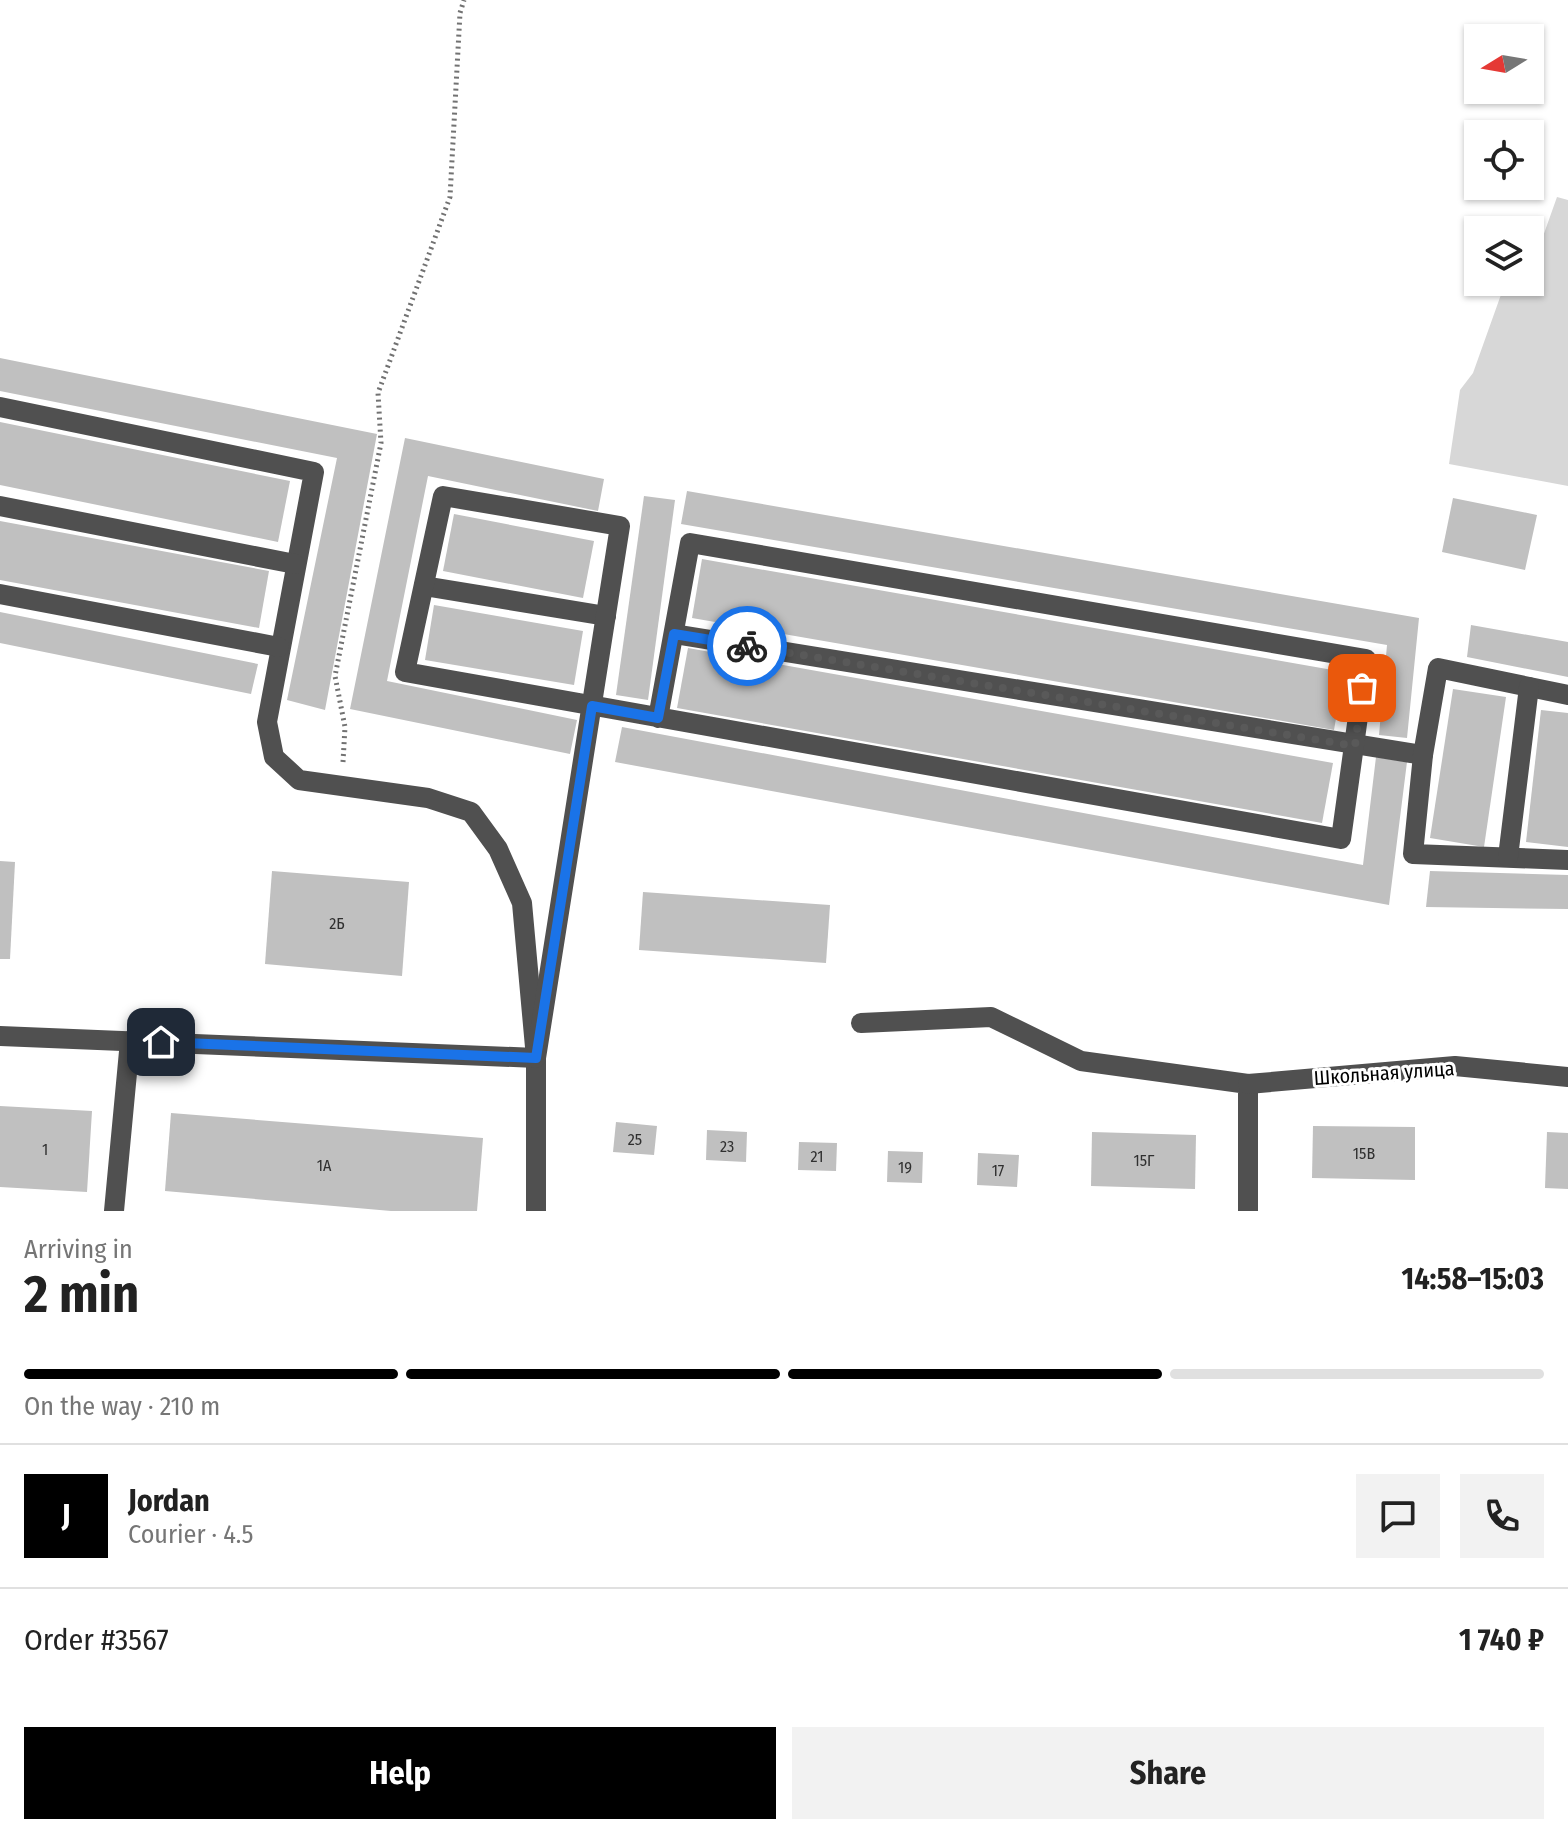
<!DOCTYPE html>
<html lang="en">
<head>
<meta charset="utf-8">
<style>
  :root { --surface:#fff; --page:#f2f2f2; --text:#222; --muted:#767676; --line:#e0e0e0; --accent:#000 }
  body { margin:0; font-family:"Fira Sans Condensed",sans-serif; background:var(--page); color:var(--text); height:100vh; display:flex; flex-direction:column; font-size:30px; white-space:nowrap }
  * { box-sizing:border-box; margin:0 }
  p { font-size:26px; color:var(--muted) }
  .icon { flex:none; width:44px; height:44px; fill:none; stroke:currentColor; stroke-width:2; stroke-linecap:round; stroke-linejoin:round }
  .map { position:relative; height:1211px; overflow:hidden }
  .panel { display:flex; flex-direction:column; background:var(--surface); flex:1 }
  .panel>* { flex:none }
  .needle { width:52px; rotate:259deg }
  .controls { position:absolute; left:1464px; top:24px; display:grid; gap:16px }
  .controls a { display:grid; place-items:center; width:80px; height:80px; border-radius:0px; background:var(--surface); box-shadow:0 2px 6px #0004; font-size:40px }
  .pin { position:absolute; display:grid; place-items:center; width:68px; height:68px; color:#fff; margin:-34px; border-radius:16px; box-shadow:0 4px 12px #0006 }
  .courier { position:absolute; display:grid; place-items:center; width:80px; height:80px; margin:-40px; border:6px solid #1a73e8; border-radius:50%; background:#fff; color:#222; box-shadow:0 2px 10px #0007 }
  .overview em { font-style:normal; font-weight:700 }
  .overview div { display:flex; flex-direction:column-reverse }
  .overview { display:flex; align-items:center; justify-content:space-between; height:136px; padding:0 24px }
  h1 { font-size:52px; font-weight:700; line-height:60px }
  .bar { display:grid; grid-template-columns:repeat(4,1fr); gap:12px 8px; align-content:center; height:96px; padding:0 24px }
  .bar i { height:10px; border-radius:6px; background:var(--line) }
  .bar .current { background:var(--accent) }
  .bar p { grid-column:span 4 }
  .line { display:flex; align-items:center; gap:20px; padding:0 24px; border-top:2px solid var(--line) }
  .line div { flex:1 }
  .round { display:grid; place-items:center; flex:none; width:84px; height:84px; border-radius:0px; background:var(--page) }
  .primary-button { display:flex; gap:16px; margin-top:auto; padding:16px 24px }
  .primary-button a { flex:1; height:92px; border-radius:0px; background:var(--accent); color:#fff; font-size:32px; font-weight:700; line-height:92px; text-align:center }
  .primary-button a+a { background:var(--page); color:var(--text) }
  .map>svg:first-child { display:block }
</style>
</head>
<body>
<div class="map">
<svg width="1568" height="1211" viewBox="0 0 1568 1211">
  <rect width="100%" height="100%" fill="#fff"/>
  <!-- green -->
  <path fill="#d7d7d7" d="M1557 197 1568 200V486L1449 464 1460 390 1473 373 1503 289 1530 282V273Z"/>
  <!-- building -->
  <g fill="#c0c0c0">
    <path d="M0 358 377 434 325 710 287 700 337 458 0 391Z"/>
    <path d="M0 422 290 481 278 542 0 485Z"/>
    <path d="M405 438 604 479 598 511 428 476 387 681 577 720 570 754 350 709Z"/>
    <path d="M687 491 1419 618 1407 738 1379 735 1387 645 681 524Z"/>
    <path d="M644 496 675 500 648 700 616 695Z"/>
    <path d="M1453 498 1537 515 1525 570 1442 552Z"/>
    <path d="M454 514 594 541 583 598 443 571Z"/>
    <path d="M0 521 269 571 259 628 0 580Z"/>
    <path d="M702 559 1344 672 1334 730 692 618Z"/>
    <path d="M434 605 583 631 574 685 425 660Z"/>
    <path d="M0 612 258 664 251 694 0 643Z"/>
    <path d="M1471 625 1568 642V677L1467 657Z"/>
    <path d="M688 648 1333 763 1322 823 677 708Z"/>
    <path d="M1453 689 1506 697 1484 847 1430 838Z"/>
    <path d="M1541 710 1568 713V847L1526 842Z"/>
    <path d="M622 727 1363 865 1376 757 1407 762 1389 905 615 762Z"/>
    <path d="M0 861 15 862 10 959H0Z"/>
    <path d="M272 871 409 882 402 976 265 964Z"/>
    <path d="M1430 871 1568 875V909L1426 907Z"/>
    <path d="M643 892 830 905 826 963 639 950Z"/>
    <path d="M0 1106 92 1111 87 1192 0 1187Z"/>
    <path d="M171 1113 483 1138 477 1211H391L165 1191Z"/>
    <path d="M616 1122 657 1126 654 1155 613 1152Z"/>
    <path d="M1313 1126 1415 1127V1180L1312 1178Z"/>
    <path d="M707 1130 747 1132 746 1162 706 1160Z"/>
    <path d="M1092 1132 1196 1135 1195 1189 1091 1186Z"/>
    <path d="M1547 1132 1568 1133V1189L1545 1188Z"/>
    <path d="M799 1142 837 1143 836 1171 798 1170Z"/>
    <path d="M888 1151 923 1152 922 1183 887 1182Z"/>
    <path d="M978 1153 1019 1155 1017 1187 977 1185Z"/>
  </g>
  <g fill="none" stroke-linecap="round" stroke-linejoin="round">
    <!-- path -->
    <path stroke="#727272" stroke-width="5" stroke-dasharray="2 4" stroke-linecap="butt" d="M343 762 345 727 335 676 381 443 378 393 450 197 460 13 464 0"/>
    <!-- minor -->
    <g stroke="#505050" stroke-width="20">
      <path d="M0 407 314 472 267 722 274 757 299 780 428 798 471 812 498 849 522 903 536 1058V1211"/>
      <path d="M0 506 295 564"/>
      <path d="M424 586 606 616"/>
      <path d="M0 594 279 647"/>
      <path d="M674 634 1423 755"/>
      <path d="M1568 695 1438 668 1423 755 1413 854 1568 860"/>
      <path d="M1508 857 1529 687"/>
      <path d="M861 1023 991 1017 1081 1061 1248 1084V1211"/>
      <path d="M0 1036 536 1058"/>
      <path d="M536 1058 620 526 443 496 405 672 1341 839 1366 659 690 543 658 718"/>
      <path d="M1248 1084 1455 1066 1568 1077"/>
      <path d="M114 1211 130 1041"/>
    </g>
  </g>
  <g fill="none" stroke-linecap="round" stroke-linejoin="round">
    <!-- done -->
    <path stroke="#595959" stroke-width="8" stroke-dasharray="0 14.4" d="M747 646 1355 746 1362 688"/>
    <!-- route -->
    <path stroke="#1a73e8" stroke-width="10" d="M161 1042 536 1058 592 706 658 718 674 634 747 646"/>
  </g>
  <g text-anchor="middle" stroke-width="6" stroke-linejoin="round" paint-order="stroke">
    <!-- number labels -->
    <g font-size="16" fill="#303030">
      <text x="337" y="929">2Б</text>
      <text x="635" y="1145">25</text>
      <text x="727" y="1152">23</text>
      <text x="45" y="1155">1</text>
      <text x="1364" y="1159">15В</text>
      <text x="817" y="1162">21</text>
      <text x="1144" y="1166">15Г</text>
      <text x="324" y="1171">1А</text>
      <text x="905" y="1173">19</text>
      <text x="998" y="1176">17</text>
    </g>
    <!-- street labels -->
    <g font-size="20" fill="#000" stroke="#fff">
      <text transform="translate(1384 1073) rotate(-4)" y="7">Школьная улица</text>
    </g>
  </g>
</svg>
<div class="controls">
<a><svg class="needle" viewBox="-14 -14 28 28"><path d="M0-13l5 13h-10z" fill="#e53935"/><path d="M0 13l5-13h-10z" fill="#767676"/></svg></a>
<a><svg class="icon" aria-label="locate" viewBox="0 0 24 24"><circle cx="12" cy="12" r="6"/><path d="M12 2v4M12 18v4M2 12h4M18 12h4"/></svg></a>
<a><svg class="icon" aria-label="layers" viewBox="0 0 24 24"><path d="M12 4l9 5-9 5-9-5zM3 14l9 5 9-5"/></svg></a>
</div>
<div class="pin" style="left:1362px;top:688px;background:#ea580c"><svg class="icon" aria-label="bag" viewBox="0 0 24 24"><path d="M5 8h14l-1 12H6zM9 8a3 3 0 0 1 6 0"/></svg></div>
<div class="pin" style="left:161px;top:1042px;background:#1f2937"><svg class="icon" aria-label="home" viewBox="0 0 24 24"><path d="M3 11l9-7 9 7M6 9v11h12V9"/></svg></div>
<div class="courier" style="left:747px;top:646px"><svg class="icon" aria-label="bike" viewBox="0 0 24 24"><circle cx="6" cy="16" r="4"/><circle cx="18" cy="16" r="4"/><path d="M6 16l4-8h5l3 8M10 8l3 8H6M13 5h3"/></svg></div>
</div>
<section class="panel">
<div class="overview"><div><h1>2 min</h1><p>Arriving in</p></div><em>14:58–15:03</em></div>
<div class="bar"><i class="current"></i><i class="current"></i><i class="current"></i><i></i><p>On the way · 210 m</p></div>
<div class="line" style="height:144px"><b class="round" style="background:var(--accent);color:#fff">J</b><div><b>Jordan</b><p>Courier · 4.5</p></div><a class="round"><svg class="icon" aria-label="chat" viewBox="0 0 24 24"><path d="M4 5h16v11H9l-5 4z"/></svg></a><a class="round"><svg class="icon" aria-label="phone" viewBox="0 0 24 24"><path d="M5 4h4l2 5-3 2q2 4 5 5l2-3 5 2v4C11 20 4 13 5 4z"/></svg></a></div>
<div class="line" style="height:104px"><div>Order #3567</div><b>1 740 ₽</b></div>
<div class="primary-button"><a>Help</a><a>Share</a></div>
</section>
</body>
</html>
